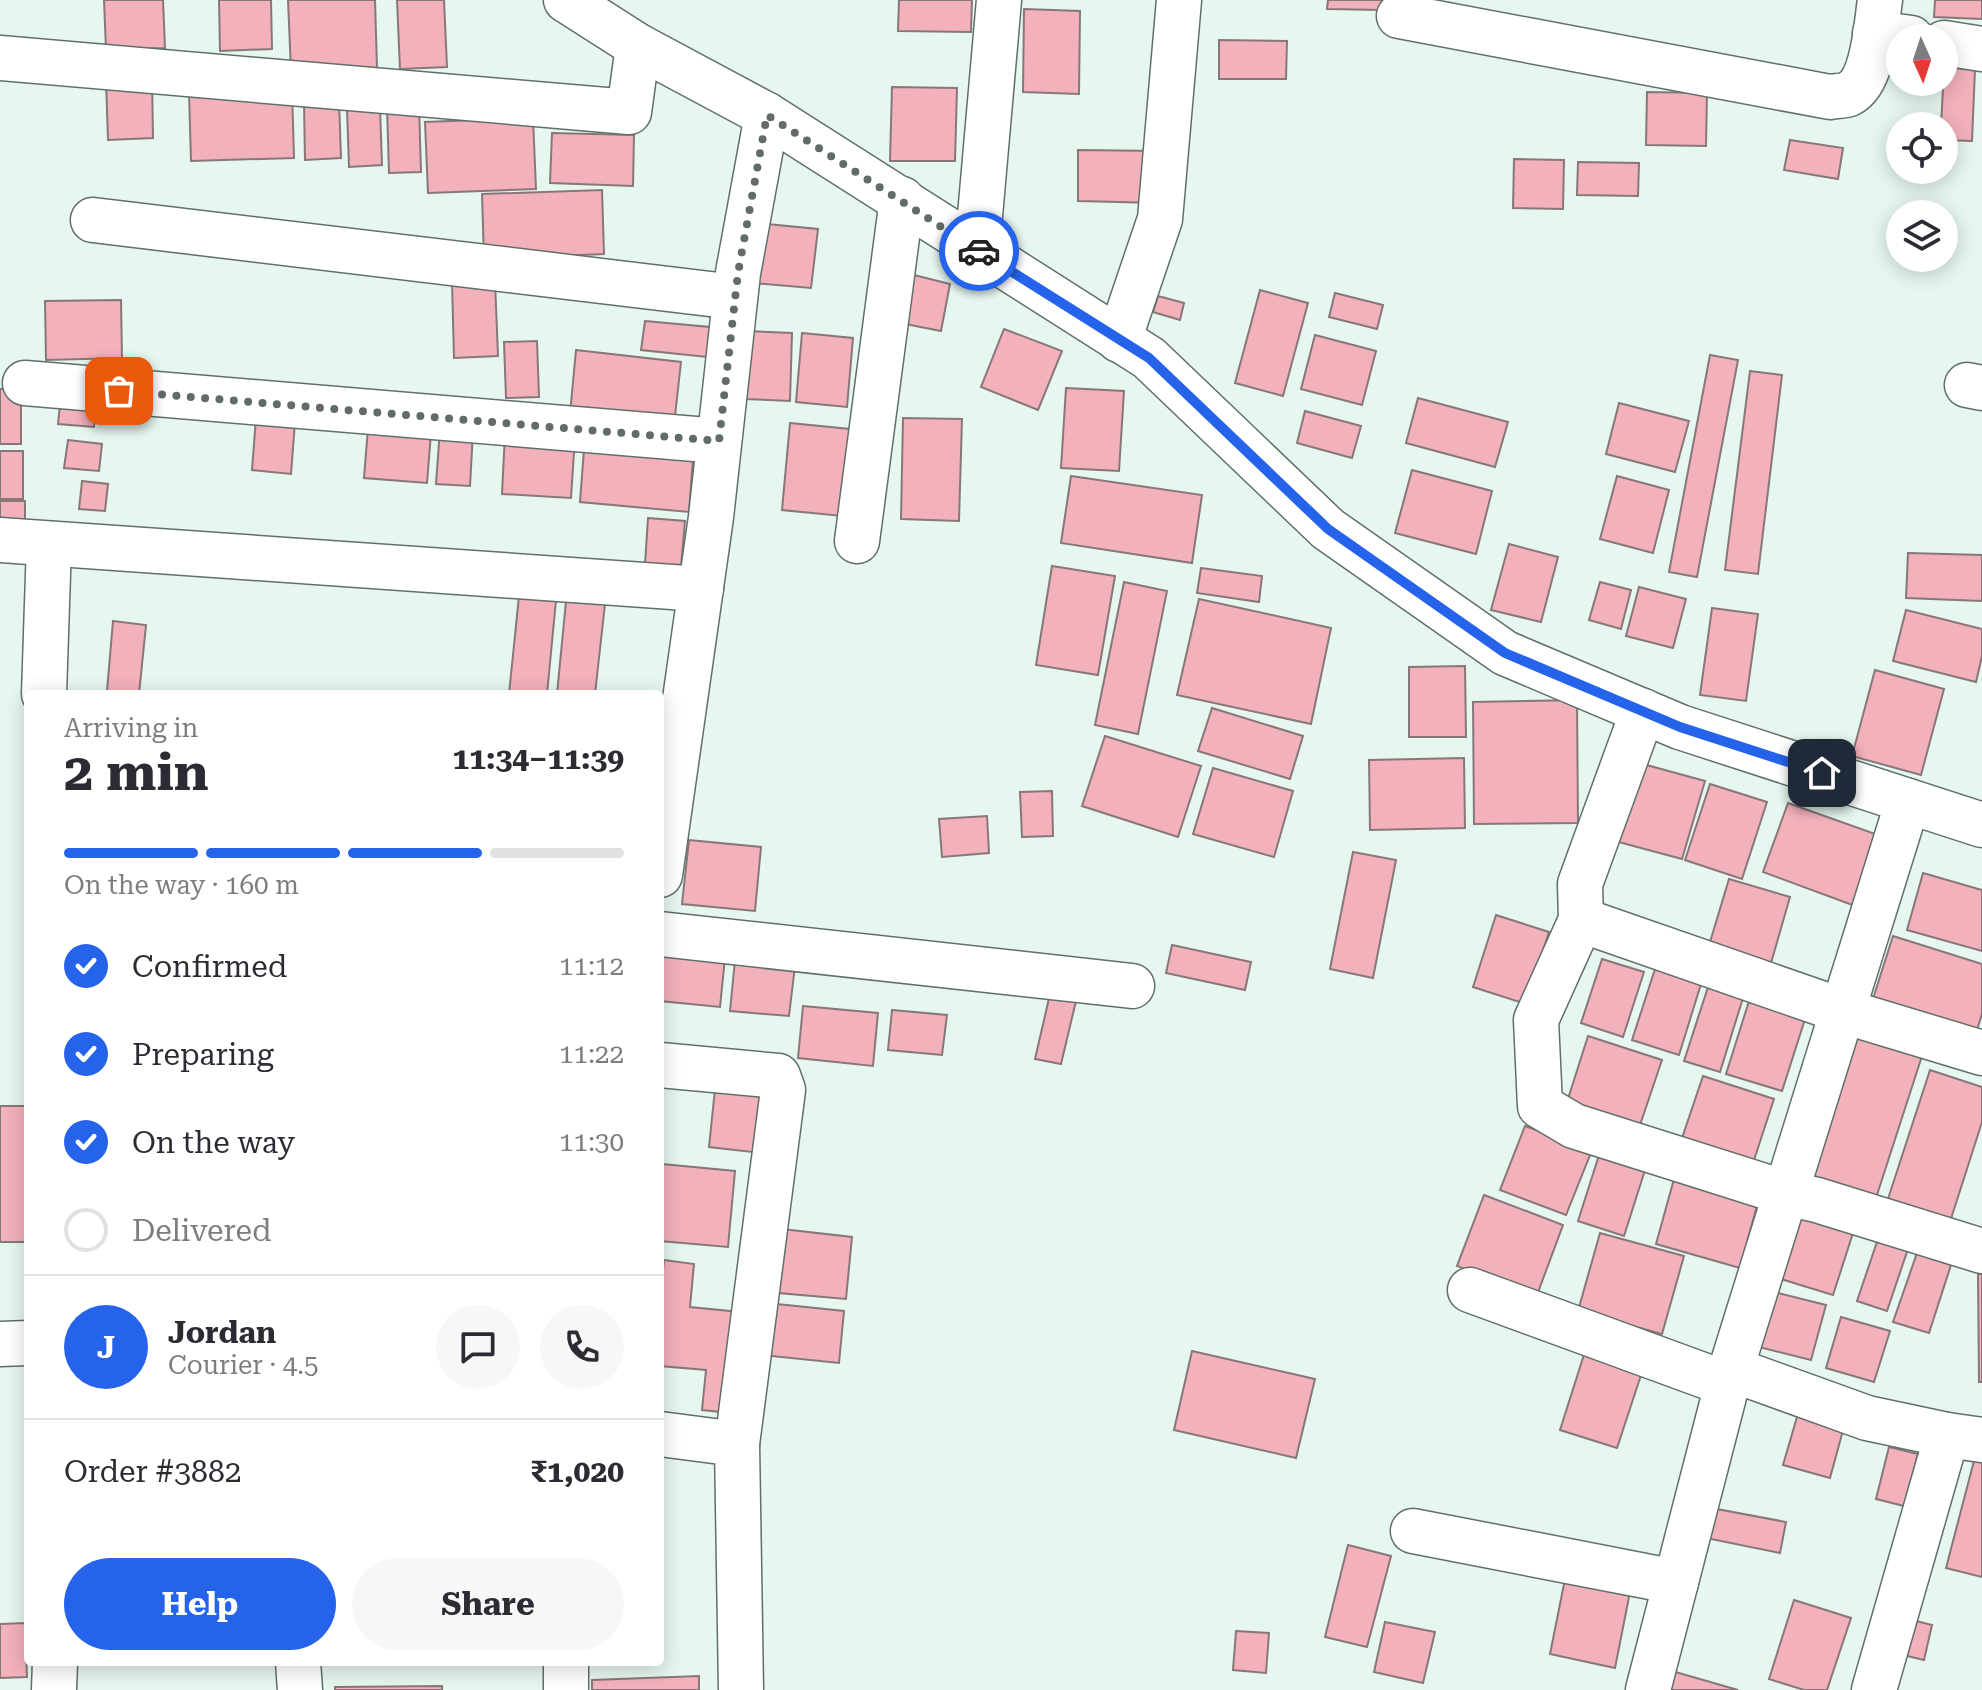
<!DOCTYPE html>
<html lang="en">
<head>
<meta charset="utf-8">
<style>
  :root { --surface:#fff; --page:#f7f7f7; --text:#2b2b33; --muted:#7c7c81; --line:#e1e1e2; --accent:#2563eb }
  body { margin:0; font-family:"Roboto Serif",serif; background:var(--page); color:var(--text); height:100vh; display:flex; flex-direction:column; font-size:30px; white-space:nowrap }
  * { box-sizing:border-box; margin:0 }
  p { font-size:26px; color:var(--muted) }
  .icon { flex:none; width:44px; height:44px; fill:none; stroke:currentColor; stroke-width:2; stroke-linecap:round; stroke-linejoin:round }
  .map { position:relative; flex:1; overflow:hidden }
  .details { position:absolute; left:24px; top:690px; width:640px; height:976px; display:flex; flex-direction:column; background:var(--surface); border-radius:8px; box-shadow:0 4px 20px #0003 }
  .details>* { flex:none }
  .needle { width:52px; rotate:177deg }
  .buttons { position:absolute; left:1886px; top:24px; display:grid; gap:16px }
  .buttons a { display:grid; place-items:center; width:72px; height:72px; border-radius:50%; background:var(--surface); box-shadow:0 4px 20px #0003; font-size:40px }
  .pin { position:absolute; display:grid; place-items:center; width:68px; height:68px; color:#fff; margin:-34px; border-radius:16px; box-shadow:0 4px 12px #0006 }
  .courier { position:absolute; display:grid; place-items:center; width:80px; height:80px; margin:-40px; border:6px solid #2563eb; border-radius:50%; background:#fff; color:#222; box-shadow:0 2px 10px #0007 }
  .head em { font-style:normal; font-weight:700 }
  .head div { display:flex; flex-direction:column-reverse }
  .head { display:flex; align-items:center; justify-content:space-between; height:136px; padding:0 40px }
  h1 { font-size:52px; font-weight:700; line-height:60px }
  .bar { display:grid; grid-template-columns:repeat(4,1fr); gap:12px 8px; align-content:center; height:96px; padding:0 40px }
  .bar i { height:10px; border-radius:6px; background:var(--line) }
  .bar .active { background:var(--accent) }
  .bar p { grid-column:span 4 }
  .line { display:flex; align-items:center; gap:20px; padding:0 40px; border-top:2px solid var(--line) }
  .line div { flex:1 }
  .round { display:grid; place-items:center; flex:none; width:84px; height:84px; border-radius:42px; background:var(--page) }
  ol { padding:0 40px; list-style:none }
  li { display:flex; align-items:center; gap:24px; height:88px }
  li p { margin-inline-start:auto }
  li .icon { padding:8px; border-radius:50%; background:var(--accent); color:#fff; stroke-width:4 }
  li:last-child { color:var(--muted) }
  li i { width:44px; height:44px; border:4px solid var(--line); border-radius:50% }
  .action { display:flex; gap:16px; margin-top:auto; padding:16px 40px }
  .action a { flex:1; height:92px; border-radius:48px; background:var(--accent); color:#fff; font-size:32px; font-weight:700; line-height:92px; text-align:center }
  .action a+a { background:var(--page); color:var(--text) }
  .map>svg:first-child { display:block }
</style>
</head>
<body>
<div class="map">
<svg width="1982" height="1690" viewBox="0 0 1982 1690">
  <rect width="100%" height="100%" fill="#e5f7ef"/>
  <!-- building -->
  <g fill="#f3b1bc" stroke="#887779" stroke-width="2">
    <path d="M104 0H163L165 48 106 49Z"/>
    <path d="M219 0H271L272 49 220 51Z"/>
    <path d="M288 0H375L377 68 291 71Z"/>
    <path d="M397 0H444L447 67 400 69Z"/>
    <path d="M899 0H972L971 32 898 31Z"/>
    <path d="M1328 0H1382V10L1327 9Z"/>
    <path d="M1935 0H1982V19L1934 17Z"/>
    <path d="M1024 9 1080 11 1079 94 1023 92Z"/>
    <path d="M1219 40 1287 41 1286 79H1219Z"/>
    <path d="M1944 68 1975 69 1972 141 1944 140V126H1941Z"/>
    <path d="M152 78 153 138 108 140 106 80Z"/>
    <path d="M892 87 957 88 955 161H890Z"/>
    <path d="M292 89 294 158 191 161 189 92Z"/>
    <path d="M1647 92 1707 93 1706 146 1646 145Z"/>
    <path d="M339 101 341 158 305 160 304 102Z"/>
    <path d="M419 105 421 172 389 173 387 106Z"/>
    <path d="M380 107 382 165 349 167 347 108Z"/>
    <path d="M533 118 536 189 428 193 425 122Z"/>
    <path d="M552 133 634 135 633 186 550 183Z"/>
    <path d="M1790 140 1843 148 1838 179 1784 170Z"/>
    <path d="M1078 150 1158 151 1157 203 1078 201Z"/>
    <path d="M1514 159 1564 160 1563 209 1513 208Z"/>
    <path d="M1578 162 1639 163 1638 196 1577 195Z"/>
    <path d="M602 190 604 254 484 259 482 194Z"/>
    <path d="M758 223 818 229 811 288 752 283Z"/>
    <path d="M910 274 950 284 941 331 905 324Z"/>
    <path d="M495 281 498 356 454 358 452 282Z"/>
    <path d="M1260 290 1308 303 1283 396 1235 383Z"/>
    <path d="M1335 293 1383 305 1377 329 1329 317Z"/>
    <path d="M1158 296 1184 303 1180 320 1153 312Z"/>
    <path d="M121 300 122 358 46 360 45 301Z"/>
    <path d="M645 321 710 327 707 357 641 350Z"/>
    <path d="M1004 329 1062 351 1038 410 981 387Z"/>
    <path d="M748 331 792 333 790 401 746 399Z"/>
    <path d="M802 333 853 338 847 407 796 402Z"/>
    <path d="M1315 335 1376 351 1362 405 1301 389Z"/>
    <path d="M537 341 539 397 506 398 504 342Z"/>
    <path d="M576 350 681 362 674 425 570 414Z"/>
    <path d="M1710 355 1738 360 1697 577 1669 572Z"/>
    <path d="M1750 371 1782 375 1758 574 1725 570Z"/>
    <path d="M1066 388 1124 391 1119 471 1061 468Z"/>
    <rect x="0" y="389" width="21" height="55"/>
    <path d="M61 395 97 398 94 427 58 424Z"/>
    <path d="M1418 398 1508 422 1495 467 1406 443Z"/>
    <path d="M1619 403 1689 421 1675 472 1606 454Z"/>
    <path d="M1305 411 1361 426 1352 458 1297 443Z"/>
    <path d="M256 418 295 422 291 474 252 470Z"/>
    <path d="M903 418 962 419 959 521 901 519Z"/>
    <path d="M790 423 850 429 842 516 782 510Z"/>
    <path d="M368 428 431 433 427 483 364 478Z"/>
    <path d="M440 429 473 432 470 486 436 484Z"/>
    <path d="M505 434 575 437 571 498 502 494Z"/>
    <path d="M68 440 102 444 99 471 64 468Z"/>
    <path d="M584 449 693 459 689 512 580 502Z"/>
    <rect x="0" y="451" width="23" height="48"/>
    <path d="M1412 470 1492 491 1476 554 1395 533Z"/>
    <path d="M1071 476 1202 495 1192 563 1061 543Z"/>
    <path d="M1617 476 1669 490 1653 553 1600 539Z"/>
    <path d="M82 481 108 484 105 511 79 509Z"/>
    <rect x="0" y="501" width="25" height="33"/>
    <path d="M648 518 685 521 681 567 645 564Z"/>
    <path d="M1509 544 1558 557 1541 622 1491 610Z"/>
    <path d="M1908 553 1982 555V601L1906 598Z"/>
    <path d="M1052 566 1115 576 1098 675 1036 665Z"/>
    <path d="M1201 568 1262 576 1259 602 1197 593Z"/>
    <path d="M1124 582 1167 591 1138 734 1095 725Z"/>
    <path d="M1600 582 1631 590 1621 629 1589 620Z"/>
    <path d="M520 586 557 590 547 694H509Z"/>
    <path d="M1639 587 1686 599 1673 648 1626 636Z"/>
    <path d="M567 591 606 595 595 694H557Z"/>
    <path d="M1199 599 1331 628 1311 724 1177 695Z"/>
    <path d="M1712 608 1758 614 1746 701 1700 695Z"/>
    <path d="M1906 610 1982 629V656L1976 682 1893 661Z"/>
    <path d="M113 621 146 625 139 694 107 691Z"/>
    <path d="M1465 666 1466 737H1409V667Z"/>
    <path d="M1875 670 1944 689 1921 775 1852 756Z"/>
    <path d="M1577 700 1578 823 1474 824 1473 702Z"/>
    <path d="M1212 708 1303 736 1290 779 1198 751Z"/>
    <path d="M1105 736 1201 766 1178 837 1082 806Z"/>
    <path d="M1464 758 1465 828 1370 830 1369 760Z"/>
    <path d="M1643 764 1705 781 1682 859 1615 841Z"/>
    <path d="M1213 768 1293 791 1274 857 1193 834Z"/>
    <path d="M1710 784 1767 802 1742 879 1685 860Z"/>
    <path d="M1052 791 1053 836 1022 837 1020 792Z"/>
    <path d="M1788 803 1881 836 1855 906 1763 872Z"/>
    <path d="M987 816 989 853 942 857 939 819Z"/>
    <path d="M689 840 761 847 755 911 682 904Z"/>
    <path d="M1353 852 1396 860 1373 978 1330 969Z"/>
    <path d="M1923 873 1982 890V951L1907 930Z"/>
    <path d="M1729 879 1790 897 1769 970 1707 952Z"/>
    <path d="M1496 915 1549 932 1526 1004 1473 987Z"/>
    <path d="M1893 936 1982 964V1014L1975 1036 1871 1005Z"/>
    <path d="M1172 945 1251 962 1245 990 1166 973Z"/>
    <path d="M661 951 725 958 720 1007 660 1001Z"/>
    <path d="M1602 959 1644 972 1623 1037 1581 1023Z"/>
    <path d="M735 960 795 966 789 1016 730 1011Z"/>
    <path d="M1655 969 1701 984 1679 1055 1632 1040Z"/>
    <path d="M1708 987 1743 998 1720 1072 1684 1061Z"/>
    <path d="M1050 994 1076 1001 1061 1064 1035 1059Z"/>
    <path d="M1750 998 1806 1016 1782 1091 1726 1074Z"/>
    <path d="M803 1006 878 1013 873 1066 798 1058Z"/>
    <path d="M892 1010 947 1015 942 1055 888 1050Z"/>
    <path d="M1855 1034 1922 1056 1876 1198 1809 1177Z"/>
    <path d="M1588 1036 1662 1060 1640 1125 1567 1102Z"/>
    <path d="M1930 1070 1982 1087V1122L1949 1225 1886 1205Z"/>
    <path d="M1703 1076 1774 1099 1754 1160 1682 1138Z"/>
    <path d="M715 1089 766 1095 761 1153 709 1147Z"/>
    <rect x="0" y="1106" width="28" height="136"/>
    <path d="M1525 1126 1592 1150 1566 1215 1500 1190Z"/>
    <path d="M1600 1152 1646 1167 1624 1236 1578 1221Z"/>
    <path d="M662 1164 735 1171 728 1247 660 1241Z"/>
    <path d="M1674 1179 1758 1202 1740 1268 1656 1244Z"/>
    <path d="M1484 1195 1563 1225 1537 1295 1457 1266Z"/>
    <path d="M1790 1214 1853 1233 1833 1295 1771 1276Z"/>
    <path d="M773 1228 852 1237 846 1299 767 1292Z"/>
    <path d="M1600 1233 1684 1256 1662 1334 1578 1311Z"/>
    <path d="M1880 1233 1910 1243 1887 1311 1857 1301Z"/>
    <path d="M1917 1253 1951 1265 1929 1333 1893 1322Z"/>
    <path d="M664 1260 694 1264 690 1307 740 1312 730 1413 702 1410 706 1370 660 1366V1297Z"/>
    <path d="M1978 1274H1982V1382H1979Z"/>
    <path d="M1766 1290 1826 1305 1811 1360 1751 1345Z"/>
    <path d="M767 1303 844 1311 839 1363 762 1355Z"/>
    <path d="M1841 1317 1890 1331 1874 1382 1826 1368Z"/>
    <path d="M1587 1345 1645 1363 1617 1448 1560 1430Z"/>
    <path d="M1192 1351 1315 1379 1296 1458 1174 1430Z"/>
    <path d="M1799 1410 1845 1423 1830 1478 1783 1465Z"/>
    <path d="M1889 1447 1918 1454 1904 1506 1876 1499Z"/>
    <path d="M1975 1457 1982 1459V1577L1946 1568Z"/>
    <path d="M1701 1506 1786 1522 1780 1553 1696 1536Z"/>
    <path d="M1348 1545 1391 1556 1367 1647 1325 1637Z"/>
    <path d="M1565 1579 1630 1592 1615 1668 1550 1654Z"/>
    <path d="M1794 1600 1851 1618 1827 1690H1804L1769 1679Z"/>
    <path d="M1908 1619 1932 1625 1924 1660 1899 1654Z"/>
    <path d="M1385 1622 1435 1632 1423 1683 1374 1672Z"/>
    <path d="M25 1623 27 1677 0 1678V1624Z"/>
    <path d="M1236 1631 1269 1633 1266 1673 1233 1670Z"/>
    <path d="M1665 1669 1738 1690H1659Z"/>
    <path d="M699 1676V1690H592V1680Z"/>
    <path d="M442 1686V1690H335V1687Z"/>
  </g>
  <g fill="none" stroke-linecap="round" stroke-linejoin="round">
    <defs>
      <g id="minor">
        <path d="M566 0 638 46 767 115 1149 358 1328 529 1505 653 1680 727 1982 825"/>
        <path d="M1399 16 1830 97C1836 96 1844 96 1849 94 1874 81 1876 26 1880 0"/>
        <path d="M1875 33 1911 38"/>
        <path d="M1944 43 1982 49"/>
        <path d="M0 58 629 112 638 46"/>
        <path d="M93 220 735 297"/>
        <path d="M977 250 999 0"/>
        <path d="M1119 340 1160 219 1179 0"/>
        <path d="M25 383 719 441"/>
        <path d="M1967 385 1982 388"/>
        <path d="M0 540 701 589"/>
        <path d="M857 541 902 199"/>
        <path d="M44 694 49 544"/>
        <path d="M1643 711 1580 884 1581 920 1536 1020 1540 1106 1574 1126 1786 1193 1817 1200 1982 1251"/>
        <path d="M660 875 711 517 738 273 767 115"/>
        <path d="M1581 920 1843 1011 1982 1053"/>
        <path d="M660 934 1132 986"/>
        <path d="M660 1065 778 1076 783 1090 737 1444"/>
        <path d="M1470 1290 1727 1384"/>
        <path d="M0 1344 28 1343"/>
        <path d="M1731 1369 1867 1418 1947 1435 1982 1440"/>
        <path d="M660 1434 737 1444 741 1690"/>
        <path d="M1413 1531 1676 1582"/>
        <path d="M298 1662 300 1690"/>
        <path d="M54 1690 55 1662"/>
        <path d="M566 1690V1662"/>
        <path d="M1648 1690 1731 1369 1908 801"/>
        <path d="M1874 1690 1947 1435"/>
      </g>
    </defs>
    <!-- minor casing -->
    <use href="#minor" stroke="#607069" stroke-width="47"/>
    <!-- minor -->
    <use href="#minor" stroke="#fff" stroke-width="44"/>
  </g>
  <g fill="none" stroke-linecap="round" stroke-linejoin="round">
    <!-- done -->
    <path stroke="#616c67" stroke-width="8" stroke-dasharray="0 14.4" d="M119 391 719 441 738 273 767 115 979 251"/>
    <!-- route -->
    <path stroke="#2563eb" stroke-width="10" d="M979 251 1149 358 1328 529 1505 653 1680 727 1822 773"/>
  </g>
</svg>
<div class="buttons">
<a><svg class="needle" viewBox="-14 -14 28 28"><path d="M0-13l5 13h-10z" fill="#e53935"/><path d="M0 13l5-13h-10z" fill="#7c7c81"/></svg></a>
<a><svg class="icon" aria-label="locate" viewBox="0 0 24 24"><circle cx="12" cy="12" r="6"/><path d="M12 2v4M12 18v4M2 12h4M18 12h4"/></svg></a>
<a><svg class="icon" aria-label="layers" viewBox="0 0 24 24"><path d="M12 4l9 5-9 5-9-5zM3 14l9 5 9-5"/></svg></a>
</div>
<div class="pin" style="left:119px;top:391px;background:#ea580c"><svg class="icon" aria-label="bag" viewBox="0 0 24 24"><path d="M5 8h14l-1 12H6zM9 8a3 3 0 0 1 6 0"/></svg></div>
<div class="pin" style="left:1822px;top:773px;background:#1f2937"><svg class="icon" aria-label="home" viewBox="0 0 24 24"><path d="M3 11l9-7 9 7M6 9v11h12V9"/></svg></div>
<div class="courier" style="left:979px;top:251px"><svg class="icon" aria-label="car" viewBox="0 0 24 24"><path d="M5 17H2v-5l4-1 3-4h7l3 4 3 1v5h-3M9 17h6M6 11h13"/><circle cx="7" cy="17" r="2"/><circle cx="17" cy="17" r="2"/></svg></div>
<section class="details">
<div class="head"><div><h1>2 min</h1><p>Arriving in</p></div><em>11:34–11:39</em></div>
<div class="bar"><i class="active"></i><i class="active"></i><i class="active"></i><i></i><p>On the way · 160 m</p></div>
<ol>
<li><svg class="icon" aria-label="check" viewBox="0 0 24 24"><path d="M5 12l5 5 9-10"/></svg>Confirmed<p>11:12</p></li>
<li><svg class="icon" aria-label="check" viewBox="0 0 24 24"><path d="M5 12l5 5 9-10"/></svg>Preparing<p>11:22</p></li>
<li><svg class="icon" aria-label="check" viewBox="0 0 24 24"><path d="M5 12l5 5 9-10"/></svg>On the way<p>11:30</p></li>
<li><i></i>Delivered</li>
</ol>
<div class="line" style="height:144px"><b class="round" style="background:var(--accent);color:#fff">J</b><div><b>Jordan</b><p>Courier · 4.5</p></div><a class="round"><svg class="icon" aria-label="chat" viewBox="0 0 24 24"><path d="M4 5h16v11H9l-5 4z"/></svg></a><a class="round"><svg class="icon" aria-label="phone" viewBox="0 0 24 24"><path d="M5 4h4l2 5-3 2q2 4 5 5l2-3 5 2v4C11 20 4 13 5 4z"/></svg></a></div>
<div class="line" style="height:104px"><div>Order #3882</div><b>₹1,020</b></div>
<div class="action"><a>Help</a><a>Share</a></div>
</section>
</div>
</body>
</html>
